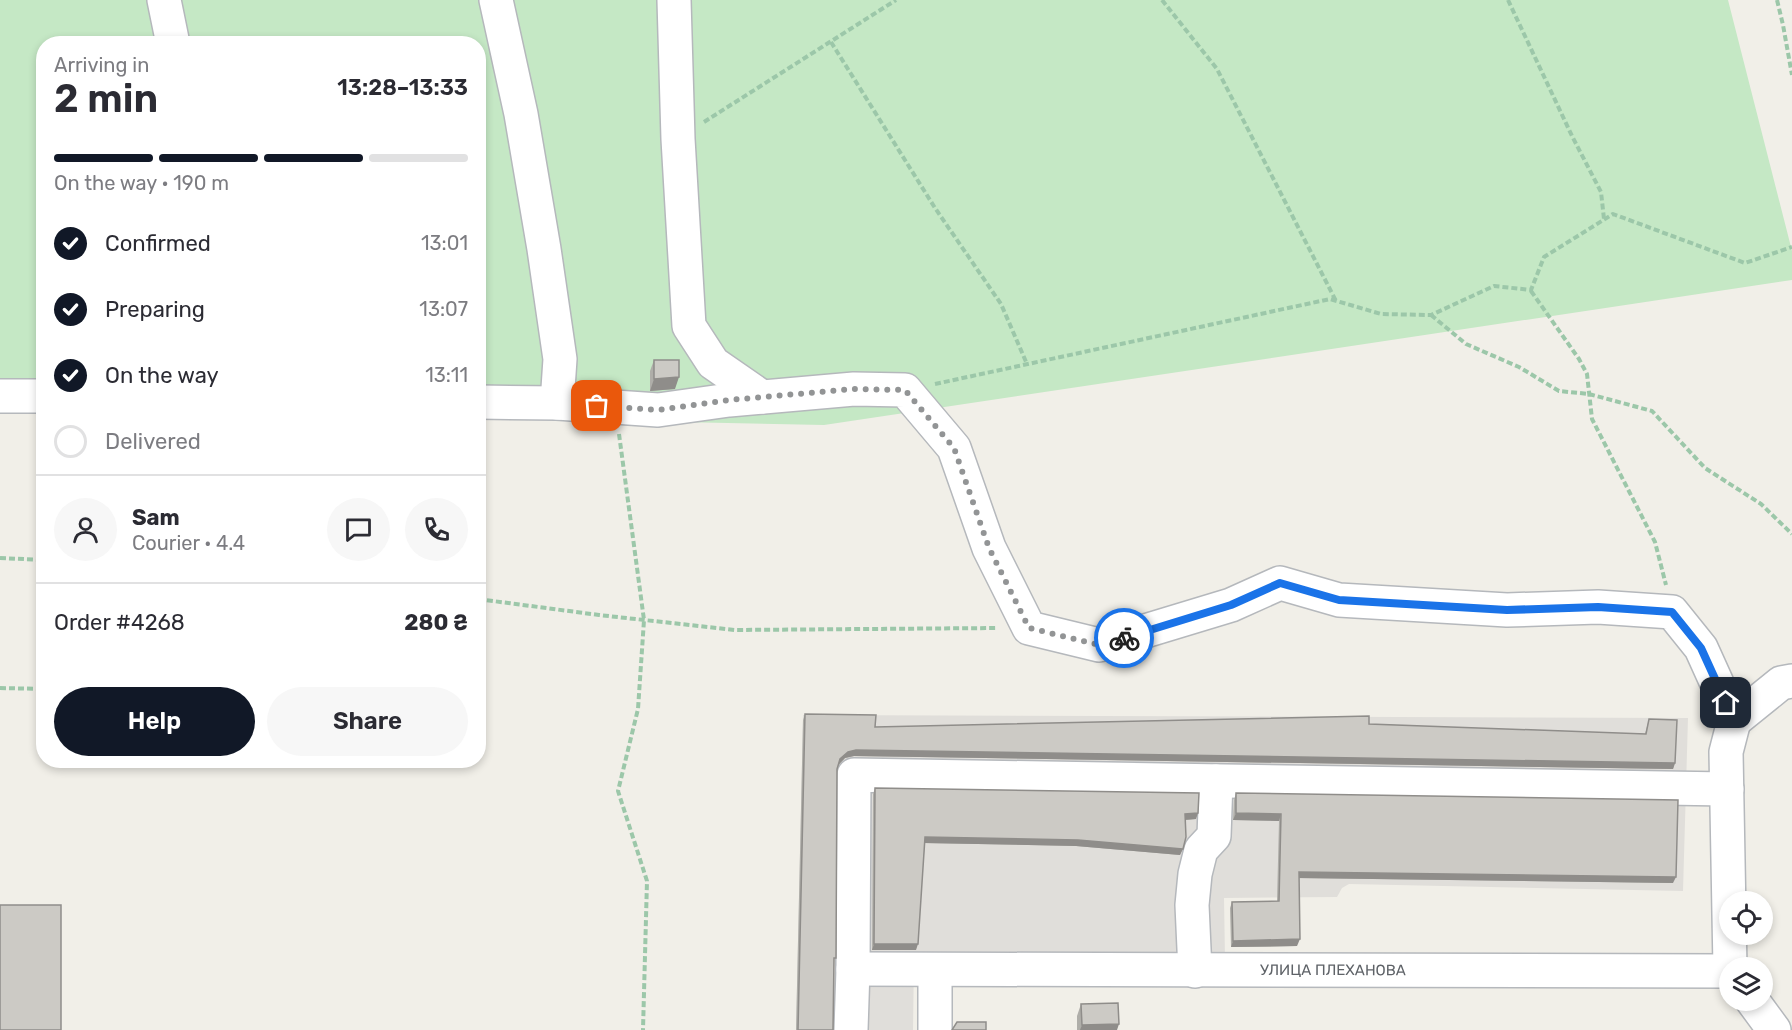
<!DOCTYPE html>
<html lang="en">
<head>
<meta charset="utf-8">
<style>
  :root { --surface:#fff; --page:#f7f7f7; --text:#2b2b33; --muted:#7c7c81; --line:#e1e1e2; --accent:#111827 }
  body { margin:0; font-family:Rubik,sans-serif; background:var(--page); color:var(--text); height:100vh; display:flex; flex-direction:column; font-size:22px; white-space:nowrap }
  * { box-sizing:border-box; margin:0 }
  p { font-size:20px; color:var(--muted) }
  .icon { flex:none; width:33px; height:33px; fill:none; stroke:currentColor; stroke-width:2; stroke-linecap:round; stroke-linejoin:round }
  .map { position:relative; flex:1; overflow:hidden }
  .details { position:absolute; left:36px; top:36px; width:450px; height:732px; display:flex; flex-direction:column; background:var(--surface); border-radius:24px; box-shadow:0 3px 9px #0003 }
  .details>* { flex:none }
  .controls { position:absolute; left:1719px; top:891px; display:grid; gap:12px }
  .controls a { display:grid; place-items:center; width:54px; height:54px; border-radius:50%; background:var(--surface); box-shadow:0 3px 9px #0003; font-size:30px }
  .pin { position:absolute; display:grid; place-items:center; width:51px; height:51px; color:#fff; margin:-26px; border-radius:12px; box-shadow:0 3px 9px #0006 }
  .courier { position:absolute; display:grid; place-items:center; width:60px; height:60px; margin:-30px; border:4px solid #1a73e8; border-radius:50%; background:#fff; color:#222; box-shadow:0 2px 8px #0007 }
  .head em { font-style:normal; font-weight:600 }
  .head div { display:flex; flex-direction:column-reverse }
  .head { display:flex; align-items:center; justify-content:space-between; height:102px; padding:0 18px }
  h1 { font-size:39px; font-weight:600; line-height:45px }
  .bar { display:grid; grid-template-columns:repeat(4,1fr); gap:9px 6px; align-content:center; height:72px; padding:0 18px }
  .bar i { height:8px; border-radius:4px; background:var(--line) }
  .bar .current { background:var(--accent) }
  .bar p { grid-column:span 4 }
  .line { display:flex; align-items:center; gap:15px; padding:0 18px; border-top:2px solid var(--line) }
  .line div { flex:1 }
  .round { display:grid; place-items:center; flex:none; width:63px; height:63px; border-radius:32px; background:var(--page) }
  ol { padding:0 18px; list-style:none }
  li { display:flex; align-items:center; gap:18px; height:66px }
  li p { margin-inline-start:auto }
  li .icon { padding:6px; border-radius:50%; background:var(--accent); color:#fff; stroke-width:4 }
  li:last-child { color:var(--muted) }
  li i { width:33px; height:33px; border:3px solid var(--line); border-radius:50% }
  .cta { display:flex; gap:12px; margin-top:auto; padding:12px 18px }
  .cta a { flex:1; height:69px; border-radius:36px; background:var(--accent); color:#fff; font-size:24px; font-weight:600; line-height:69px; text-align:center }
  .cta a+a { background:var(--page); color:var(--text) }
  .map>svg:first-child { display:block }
</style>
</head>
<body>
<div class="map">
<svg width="1792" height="1030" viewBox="0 0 1792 1030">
  <rect width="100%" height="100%" fill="#f1efe8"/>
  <!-- industrial -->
  <path fill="#e0deda" d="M803 715 1688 718 1683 891 1349 884 1342 888 1337 897 1224 898 1225 959H914L913 1030H796Z"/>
  <!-- green -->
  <path fill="#c5e8c5" d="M0 0H1728L1792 251V280L824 425 479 418 478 44H44L43 410 0 409Z"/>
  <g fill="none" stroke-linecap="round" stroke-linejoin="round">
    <defs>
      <g id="minor">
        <path d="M164 0 173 44"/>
        <path d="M496 0 521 114 544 249 560 359 557 403"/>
        <path d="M674 0 678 139 689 326 713 363 762 397"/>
        <path d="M0 396H44"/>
        <path d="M478 402 557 403 658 410 729 400 854 389 905 390 954 448 989 548 1029 628 1099 645 1231 605 1280 583 1339 600 1507 610 1598 607 1672 612 1701 648 1734 721"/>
        <path d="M1734 721 1781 683 1792 681"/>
        <path d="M1730 968 1726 752 1734 721"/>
        <path id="s1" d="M853 969 1730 971"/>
        <path d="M935 970V1030"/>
        <path d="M1195 971 1192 905 1195 874 1201 850 1214 836 1216 781"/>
        <path d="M1752 1000 1774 1030"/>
        <path d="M851 1030 853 969 854 775 1727 789"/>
      </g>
    </defs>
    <!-- minor casing -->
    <use href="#minor" stroke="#b5b8bc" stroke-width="36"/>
    <!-- path -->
    <g stroke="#9cc7a9" stroke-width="4" stroke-dasharray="6 3" stroke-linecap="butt">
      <path d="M1162 0 1217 69 1336 301"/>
      <path d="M1508 0 1572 136 1601 192 1604 219"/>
      <path d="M1777 0 1783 25 1792 75"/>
      <path d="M831 42 935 208 1001 304 1027 364"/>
      <path d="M704 122 896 0"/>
      <path d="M1531 291 1579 359 1587 374 1592 419 1655 542 1666 585"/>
      <path d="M1431 315 1466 344 1519 367 1559 391 1589 394 1652 411 1705 468 1761 504 1792 534"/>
      <path d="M935 384 1330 299 1381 314 1431 315 1494 286 1531 290 1544 257 1613 214 1745 263 1792 247"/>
      <path d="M619 434 644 620 638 709 618 791 647 881 643 1030"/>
      <path d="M0 558 44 560"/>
      <path d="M478 599 599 615 735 630 998 628"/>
      <path d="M0 688 44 689"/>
    </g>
    <!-- minor -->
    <use href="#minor" stroke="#fff" stroke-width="33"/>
  </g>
  <!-- wall -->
  <g fill="#afaea9">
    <path d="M654 360 675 389 650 391V371Z"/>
    <path d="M805 714 875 727 1369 724 1645 734 1649 719 1675 763 1673 769 854 756 845 758 839 765 837 769 833 1030H796L803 720Z"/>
    <path d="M875 788 1196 819 1186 820 1180 855 1076 846 925 843 916 950H872L873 794Z"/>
    <path d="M1236 793 1673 883 1299 878 1297 946 1231 947 1230 908 1232 902 1277 901 1279 821 1233 820 1234 800Z"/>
    <path d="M1081 1004 1117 1030H1077V1016Z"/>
  </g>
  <!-- shaded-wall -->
  <g fill="#8f8d8a">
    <path d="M679 377 675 389 650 391 654 379Z"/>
    <path d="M856 750 1675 763 1673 769 854 756 845 758 838 765 840 759 848 752Z"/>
    <path d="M1198 813 1196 819 1183 820 1185 814Z"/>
    <path d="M1236 813 1281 814 1279 821 1233 820Z"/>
    <path d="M925 837 1078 840 1183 849 1180 855 1076 846 923 843Z"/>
    <path d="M1299 872 1676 877 1673 883 1296 878Z"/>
    <path d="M1300 939 1297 946 1231 947 1233 941Z"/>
    <path d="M874 944H918L916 950H872Z"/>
    <path d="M1119 1024 1117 1030H1080L1082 1025Z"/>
  </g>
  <!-- building -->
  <g fill="#cccac5" stroke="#8f8d8a" stroke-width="1.5">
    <path d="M654 360H679V377L654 379Z"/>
    <path d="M805 714 876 715 875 727 1369 716V724L1646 734 1649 719 1677 720 1675 763 856 750 848 752 840 759 837 769 836 958H834L833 1030H798Z"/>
    <path d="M875 788 1199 793 1198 813 1185 814 1186 837 1183 849 1078 840 925 837 918 944H874Z"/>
    <path d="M1236 793 1678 800 1676 877 1299 872 1300 939 1233 941 1232 902 1279 901 1281 814 1236 813Z"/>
    <rect x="0" y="905" width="61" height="125"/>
    <path d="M1118 1003 1119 1024 1082 1025 1081 1004Z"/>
    <path d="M957 1022H986V1030H952Z"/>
  </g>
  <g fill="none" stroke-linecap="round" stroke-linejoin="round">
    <!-- done -->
    <path stroke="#929495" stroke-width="6" stroke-dasharray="0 10.8" d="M597 406 658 410 729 400 854 389 905 390 954 448 989 548 1029 628 1100 645 1124 638"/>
    <!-- route -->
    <path stroke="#1a73e8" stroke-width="8" d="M1124 638 1231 605 1280 583 1339 600 1507 610 1598 607 1672 612 1701 648 1726 703"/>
  </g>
  <g text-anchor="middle" stroke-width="4.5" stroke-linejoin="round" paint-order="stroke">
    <!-- street labels -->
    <g font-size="15" fill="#5f6368" stroke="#fff">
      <text dy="5" stroke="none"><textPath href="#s1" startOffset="480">УЛИЦА ПЛЕХАНОВА</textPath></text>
    </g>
  </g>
</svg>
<div class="controls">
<a><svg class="icon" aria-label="locate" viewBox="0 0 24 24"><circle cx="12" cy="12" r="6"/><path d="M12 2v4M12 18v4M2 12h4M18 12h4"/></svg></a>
<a><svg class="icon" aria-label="layers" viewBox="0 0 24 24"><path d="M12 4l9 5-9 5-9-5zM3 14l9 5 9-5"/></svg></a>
</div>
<div class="pin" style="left:597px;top:406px;background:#ea580c"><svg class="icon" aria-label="bag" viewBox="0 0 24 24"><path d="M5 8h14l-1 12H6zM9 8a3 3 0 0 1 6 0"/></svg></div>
<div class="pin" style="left:1726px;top:703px;background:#1f2937"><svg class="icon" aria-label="home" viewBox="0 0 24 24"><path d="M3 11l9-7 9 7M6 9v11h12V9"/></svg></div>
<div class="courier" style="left:1124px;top:638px"><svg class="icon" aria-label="bike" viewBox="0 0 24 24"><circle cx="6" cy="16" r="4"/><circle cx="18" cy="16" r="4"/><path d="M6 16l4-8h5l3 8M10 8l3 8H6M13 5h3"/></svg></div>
<section class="details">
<div class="head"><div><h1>2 min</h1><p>Arriving in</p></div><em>13:28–13:33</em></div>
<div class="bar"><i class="current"></i><i class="current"></i><i class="current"></i><i></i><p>On the way · 190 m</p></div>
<ol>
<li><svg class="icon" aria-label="check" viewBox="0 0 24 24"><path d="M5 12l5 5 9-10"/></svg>Confirmed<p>13:01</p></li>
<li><svg class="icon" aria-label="check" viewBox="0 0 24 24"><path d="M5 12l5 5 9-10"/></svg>Preparing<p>13:07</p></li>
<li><svg class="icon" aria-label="check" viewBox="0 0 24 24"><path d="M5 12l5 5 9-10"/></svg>On the way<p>13:11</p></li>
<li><i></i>Delivered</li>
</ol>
<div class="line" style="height:108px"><a class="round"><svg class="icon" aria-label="person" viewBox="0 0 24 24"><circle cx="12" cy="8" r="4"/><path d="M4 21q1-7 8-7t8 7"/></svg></a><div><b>Sam</b><p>Courier · 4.4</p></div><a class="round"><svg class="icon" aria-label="chat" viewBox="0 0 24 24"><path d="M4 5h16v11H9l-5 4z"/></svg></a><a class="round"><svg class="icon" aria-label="phone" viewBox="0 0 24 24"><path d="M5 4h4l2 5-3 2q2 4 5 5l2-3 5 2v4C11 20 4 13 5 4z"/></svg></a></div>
<div class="line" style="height:78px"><div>Order #4268</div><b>280 ₴</b></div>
<div class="cta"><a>Help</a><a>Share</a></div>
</section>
</div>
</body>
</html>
